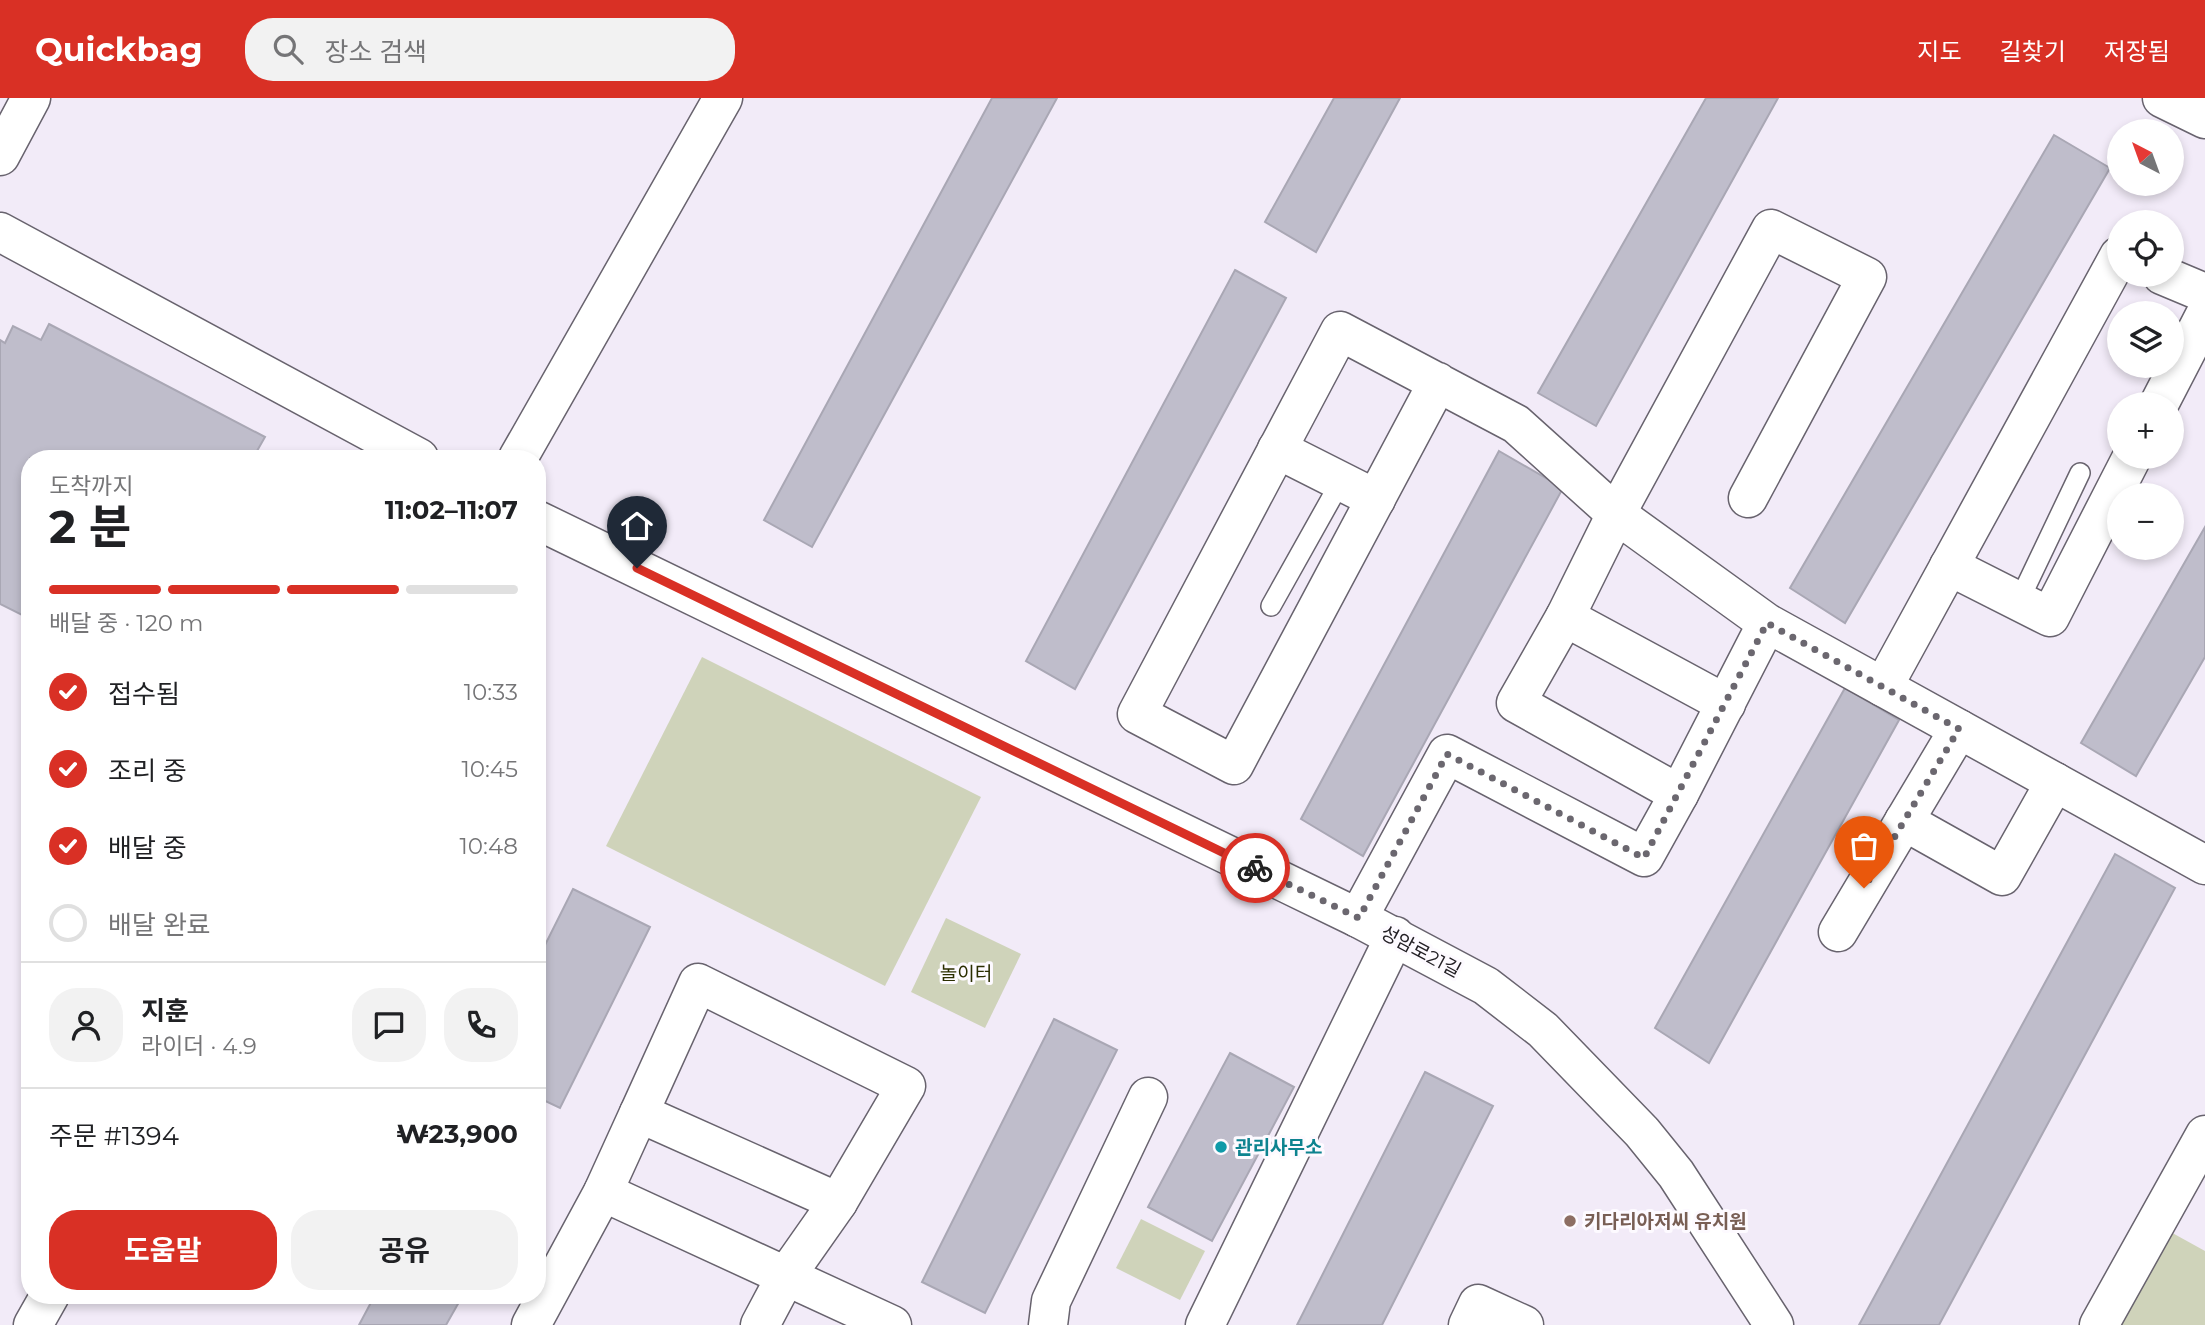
<!DOCTYPE html>
<html lang="ko">
<head>
<meta charset="utf-8">
<style>
  :root { --surface:#fff; --page:#f2f2f2; --text:#202124; --muted:#757577; --line:#e0e0e0; --accent:#d93025 }
  body { margin:0; font-family:Montserrat,"Noto Sans KR",sans-serif; background:var(--page); color:var(--text); height:100vh; display:flex; flex-direction:column; font-size:26px; white-space:nowrap }
  * { box-sizing:border-box; margin:0 }
  p { font-size:23px; color:var(--muted) }
  .icon { flex:none; width:38px; height:38px; fill:none; stroke:currentColor; stroke-width:2; stroke-linecap:round; stroke-linejoin:round }
  .map { position:relative; flex:1; overflow:hidden }
  .panel { position:absolute; left:21px; top:352px; width:525px; height:854px; display:flex; flex-direction:column; background:var(--surface); border-radius:28px; box-shadow:0 4px 10px #0003 }
  .panel>* { flex:none }
  .needle { width:46px; rotate:319deg }
  .controls { position:absolute; left:2107px; top:21px; display:grid; gap:14px }
  .controls a { display:grid; place-items:center; width:77px; height:77px; border-radius:50%; background:var(--surface); box-shadow:0 4px 10px #0003; font-size:35px }
  .pin { position:absolute; display:grid; place-items:center; width:60px; height:60px; color:#fff; margin:-72px -30px; border-radius:50% 50% 50% 0; rotate:-45deg; box-shadow:0 0 7px #0007 }
  .pin .icon { rotate:45deg }
  .courier { position:absolute; display:grid; place-items:center; width:70px; height:70px; margin:-35px; border:5px solid #d93025; border-radius:50%; background:#fff; color:#222; box-shadow:0 2px 9px #0007 }
  .overview em { font-style:normal; font-weight:700 }
  .overview div { display:flex; flex-direction:column-reverse }
  .overview { display:flex; align-items:center; justify-content:space-between; height:119px; padding:0 28px }
  h1 { font-size:46px; font-weight:700; line-height:52px }
  .bar { display:grid; grid-template-columns:repeat(4,1fr); gap:10px 7px; align-content:center; height:84px; padding:0 28px }
  .bar i { height:9px; border-radius:5px; background:var(--line) }
  .bar .current { background:var(--accent) }
  .bar p { grid-column:span 4 }
  .line { display:flex; align-items:center; gap:18px; padding:0 28px; border-top:2px solid var(--line) }
  .line div { flex:1 }
  .round { display:grid; place-items:center; flex:none; width:74px; height:74px; border-radius:28px; background:var(--page) }
  ol { padding:0 28px; list-style:none }
  li { display:flex; align-items:center; gap:21px; height:77px }
  li p { margin-inline-start:auto }
  li .icon { padding:7px; border-radius:50%; background:var(--accent); color:#fff; stroke-width:4 }
  li:last-child { color:var(--muted) }
  li i { width:38px; height:38px; border:4px solid var(--line); border-radius:50% }
  .primary-button { display:flex; gap:14px; margin-top:auto; padding:14px 28px }
  .primary-button a { flex:1; height:80px; border-radius:28px; background:var(--accent); color:#fff; font-size:28px; font-weight:700; line-height:80px; text-align:center }
  .primary-button a+a { background:var(--page); color:var(--text) }
  header { display:flex; align-items:center; gap:42px; box-sizing:border-box; height:98px; padding:0 35px; background:var(--accent); color:#fff }
  header strong { font-size:33px }
  nav { display:flex; gap:38px; margin-inline-start:auto; font-size:24px }
  .search { width:490px; height:63px; background:var(--page); display:flex; align-items:center; gap:18px; box-sizing:border-box; padding:0 24px; border-radius:28px; color:var(--muted); font-size:26px }
  .map>svg:first-child { display:block }
</style>
</head>
<body>
<header>
<strong>Quickbag</strong>
<div class="search"><svg class="icon" aria-label="search" viewBox="0 0 24 24"><circle cx="10" cy="10" r="6"/><path d="M15 15l6 6"/></svg>장소 검색</div>
<nav><a>지도</a><a>길찾기</a><a>저장됨</a></nav>
</header>
<div class="map">
<svg width="2205" height="1227" viewBox="0 0 2205 1227">
  <rect width="100%" height="100%" fill="#f2ebf8"/>
  <!-- green -->
  <g fill="#cfd3ba">
    <path d="M702 559 981 699 885 888 606 748Z"/>
    <path d="M946 820 1021 856 985 930 911 894Z"/>
    <path d="M2138 1116 2205 1153V1227H2078Z"/>
    <path d="M1141 1121 1205 1153 1180 1202 1116 1170Z"/>
  </g>
  <!-- building -->
  <g fill="#bfbdcb" stroke="#a9a7b4" stroke-width="2">
    <path d="M992 0H1057L812 449 764 422Z"/>
    <path d="M1334 0H1400L1316 154 1265 124Z"/>
    <path d="M1706 0H1778L1596 328 1538 295Z"/>
    <path d="M2054 37 2110 70 1845 525 1790 490Z"/>
    <path d="M1235 172 1286 200 1075 591 1026 563Z"/>
    <path d="M49 226 265 339 253 360H30V521L0 506V242L5 245 13 228 41 242Z"/>
    <path d="M1499 353 1563 390 1363 758 1301 721Z"/>
    <path d="M2205 429V559L2136 678 2081 645Z"/>
    <path d="M1845 590 1899 622 1709 965 1655 930Z"/>
    <path d="M2115 756 2175 790 1939 1227H1859Z"/>
    <path d="M573 791 650 829 560 1010 537 999V863Z"/>
    <path d="M1054 921 1117 952 985 1215 922 1184Z"/>
    <path d="M1230 955 1294 989 1212 1143 1148 1109Z"/>
    <path d="M1425 974 1493 1008 1382 1227H1297Z"/>
    <path d="M375 1197H463L446 1227H359Z"/>
  </g>
  <g fill="none" stroke-linecap="round" stroke-linejoin="round">
    <defs>
      <g id="service">
        <path d="M2019 503 2080 375"/>
        <path d="M1271 508 1341 383"/>
      </g>
      <g id="minor">
        <path d="M0 134 419 360"/>
        <path d="M2162 177 2205 195"/>
        <path d="M1438 284 1234 667 1137 616 1340 233 1516 326 1616 416 1771 131 1867 179 1748 400"/>
        <path d="M2159 306 2205 217"/>
        <path d="M1277 351 1376 401"/>
        <path d="M518 360 723 0"/>
        <path d="M1949 468 2050 519 2132 359"/>
        <path d="M1565 519 1726 606"/>
        <path d="M1767 525 1679 696 1516 605 1565 519 1616 416 1767 525 2205 767"/>
        <path d="M1883 589 2119 158"/>
        <path d="M1904 723 2002 778 2055 684"/>
        <path d="M1358 820 1447 656 1644 759 1679 696"/>
        <path d="M1838 834 1959 631"/>
        <path d="M639 1015 698 885 906 988 838 1104"/>
        <path d="M603 1094 892 1227"/>
        <path d="M33 1227 50 1197"/>
        <path d="M531 1227 603 1094 639 1015 838 1104 786 1178 760 1227"/>
        <path d="M1048 1227 1051 1203 1148 999"/>
        <path d="M1205 1227 1395 838"/>
        <path d="M1468 1227 1478 1206 1524 1227"/>
      </g>
      <g id="tertiary">
        <path d="M2162 0 2205 21"/>
        <path d="M0 58 31 0"/>
        <path d="M537 422 1358 820 1486 888 1543 932 1642 1034 1676 1076 1774 1227"/>
        <path d="M2099 1227 2205 1037"/>
      </g>
    </defs>
    <!-- service casing -->
    <use href="#service" stroke="#68636e" stroke-width="22"/>
    <!-- minor casing -->
    <use href="#minor" stroke="#68636e" stroke-width="41"/>
    <!-- tertiary casing -->
    <use href="#tertiary" stroke="#68636e" stroke-width="41"/>
    <!-- service -->
    <use href="#service" stroke="#fff" stroke-width="19"/>
    <!-- minor -->
    <use href="#minor" stroke="#fff" stroke-width="38"/>
    <!-- tertiary -->
    <use href="#tertiary" stroke="#fff" stroke-width="38"/>
  </g>
  <g fill="none" stroke-linecap="round" stroke-linejoin="round">
    <!-- done -->
    <path stroke="#6b676f" stroke-width="7" stroke-dasharray="0 12.6" d="M1255 770 1359 820 1447 656 1644 760 1767 525 1959 631 1864 790"/>
    <!-- route -->
    <path stroke="#d93025" stroke-width="9" d="M637 470 1255 770"/>
  </g>
  <!-- markers -->
  <circle fill="#0f9aa8" stroke="#fdfaff" stroke-width="2.5" cx="1221" cy="1049" r="7"/>
  <circle fill="#8d6e63" stroke="#fdfaff" stroke-width="2.5" cx="1570" cy="1123" r="7"/>
  <g text-anchor="middle" stroke-width="6" stroke-linejoin="round" paint-order="stroke">
    <!-- street labels -->
    <g font-size="19" fill="#232025" stroke="#fdfaff">
      <text transform="translate(1421 853) rotate(28)" y="7">성암로21길</text>
    </g>
    <!-- park labels -->
    <g font-size="19" fill="#2b2e00" stroke="#fdfaff">
      <text x="966" y="882">놀이터</text>
    </g>
    <!-- culture labels -->
    <g font-size="19" font-weight="bold" fill="#0d838f" stroke="#fdfaff" text-anchor="start">
      <text x="1235" y="1056">관리사무소</text>
    </g>
    <!-- education labels -->
    <g font-size="19" font-weight="bold" fill="#785e54" stroke="#fdfaff" text-anchor="start">
      <text x="1584" y="1130">키다리아저씨 유치원</text>
    </g>
  </g>
</svg>
<div class="controls">
<a><svg class="needle" viewBox="-14 -14 28 28"><path d="M0-13l5 13h-10z" fill="#e53935"/><path d="M0 13l5-13h-10z" fill="#757577"/></svg></a>
<a><svg class="icon" aria-label="locate" viewBox="0 0 24 24"><circle cx="12" cy="12" r="6"/><path d="M12 2v4M12 18v4M2 12h4M18 12h4"/></svg></a>
<a><svg class="icon" aria-label="layers" viewBox="0 0 24 24"><path d="M12 4l9 5-9 5-9-5zM3 14l9 5 9-5"/></svg></a>
<a>+</a>
<a>−</a>
</div>
<div class="pin" style="left:1864px;top:790px;background:#ea580c"><svg class="icon" aria-label="bag" viewBox="0 0 24 24"><path d="M5 8h14l-1 12H6zM9 8a3 3 0 0 1 6 0"/></svg></div>
<div class="pin" style="left:637px;top:470px;background:#1f2937"><svg class="icon" aria-label="home" viewBox="0 0 24 24"><path d="M3 11l9-7 9 7M6 9v11h12V9"/></svg></div>
<div class="courier" style="left:1255px;top:770px"><svg class="icon" aria-label="bike" viewBox="0 0 24 24"><circle cx="6" cy="16" r="4"/><circle cx="18" cy="16" r="4"/><path d="M6 16l4-8h5l3 8M10 8l3 8H6M13 5h3"/></svg></div>
<section class="panel">
<div class="overview"><div><h1>2 분</h1><p>도착까지</p></div><em>11:02–11:07</em></div>
<div class="bar"><i class="current"></i><i class="current"></i><i class="current"></i><i></i><p>배달 중 · 120 m</p></div>
<ol>
<li><svg class="icon" aria-label="check" viewBox="0 0 24 24"><path d="M5 12l5 5 9-10"/></svg>접수됨<p>10:33</p></li>
<li><svg class="icon" aria-label="check" viewBox="0 0 24 24"><path d="M5 12l5 5 9-10"/></svg>조리 중<p>10:45</p></li>
<li><svg class="icon" aria-label="check" viewBox="0 0 24 24"><path d="M5 12l5 5 9-10"/></svg>배달 중<p>10:48</p></li>
<li><i></i>배달 완료</li>
</ol>
<div class="line" style="height:126px"><a class="round"><svg class="icon" aria-label="person" viewBox="0 0 24 24"><circle cx="12" cy="8" r="4"/><path d="M4 21q1-7 8-7t8 7"/></svg></a><div><b>지훈</b><p>라이더 · 4.9</p></div><a class="round"><svg class="icon" aria-label="chat" viewBox="0 0 24 24"><path d="M4 5h16v11H9l-5 4z"/></svg></a><a class="round"><svg class="icon" aria-label="phone" viewBox="0 0 24 24"><path d="M5 4h4l2 5-3 2q2 4 5 5l2-3 5 2v4C11 20 4 13 5 4z"/></svg></a></div>
<div class="line" style="height:91px"><div>주문 #1394</div><b>₩23,900</b></div>
<div class="primary-button"><a>도움말</a><a>공유</a></div>
</section>
</div>
</body>
</html>
